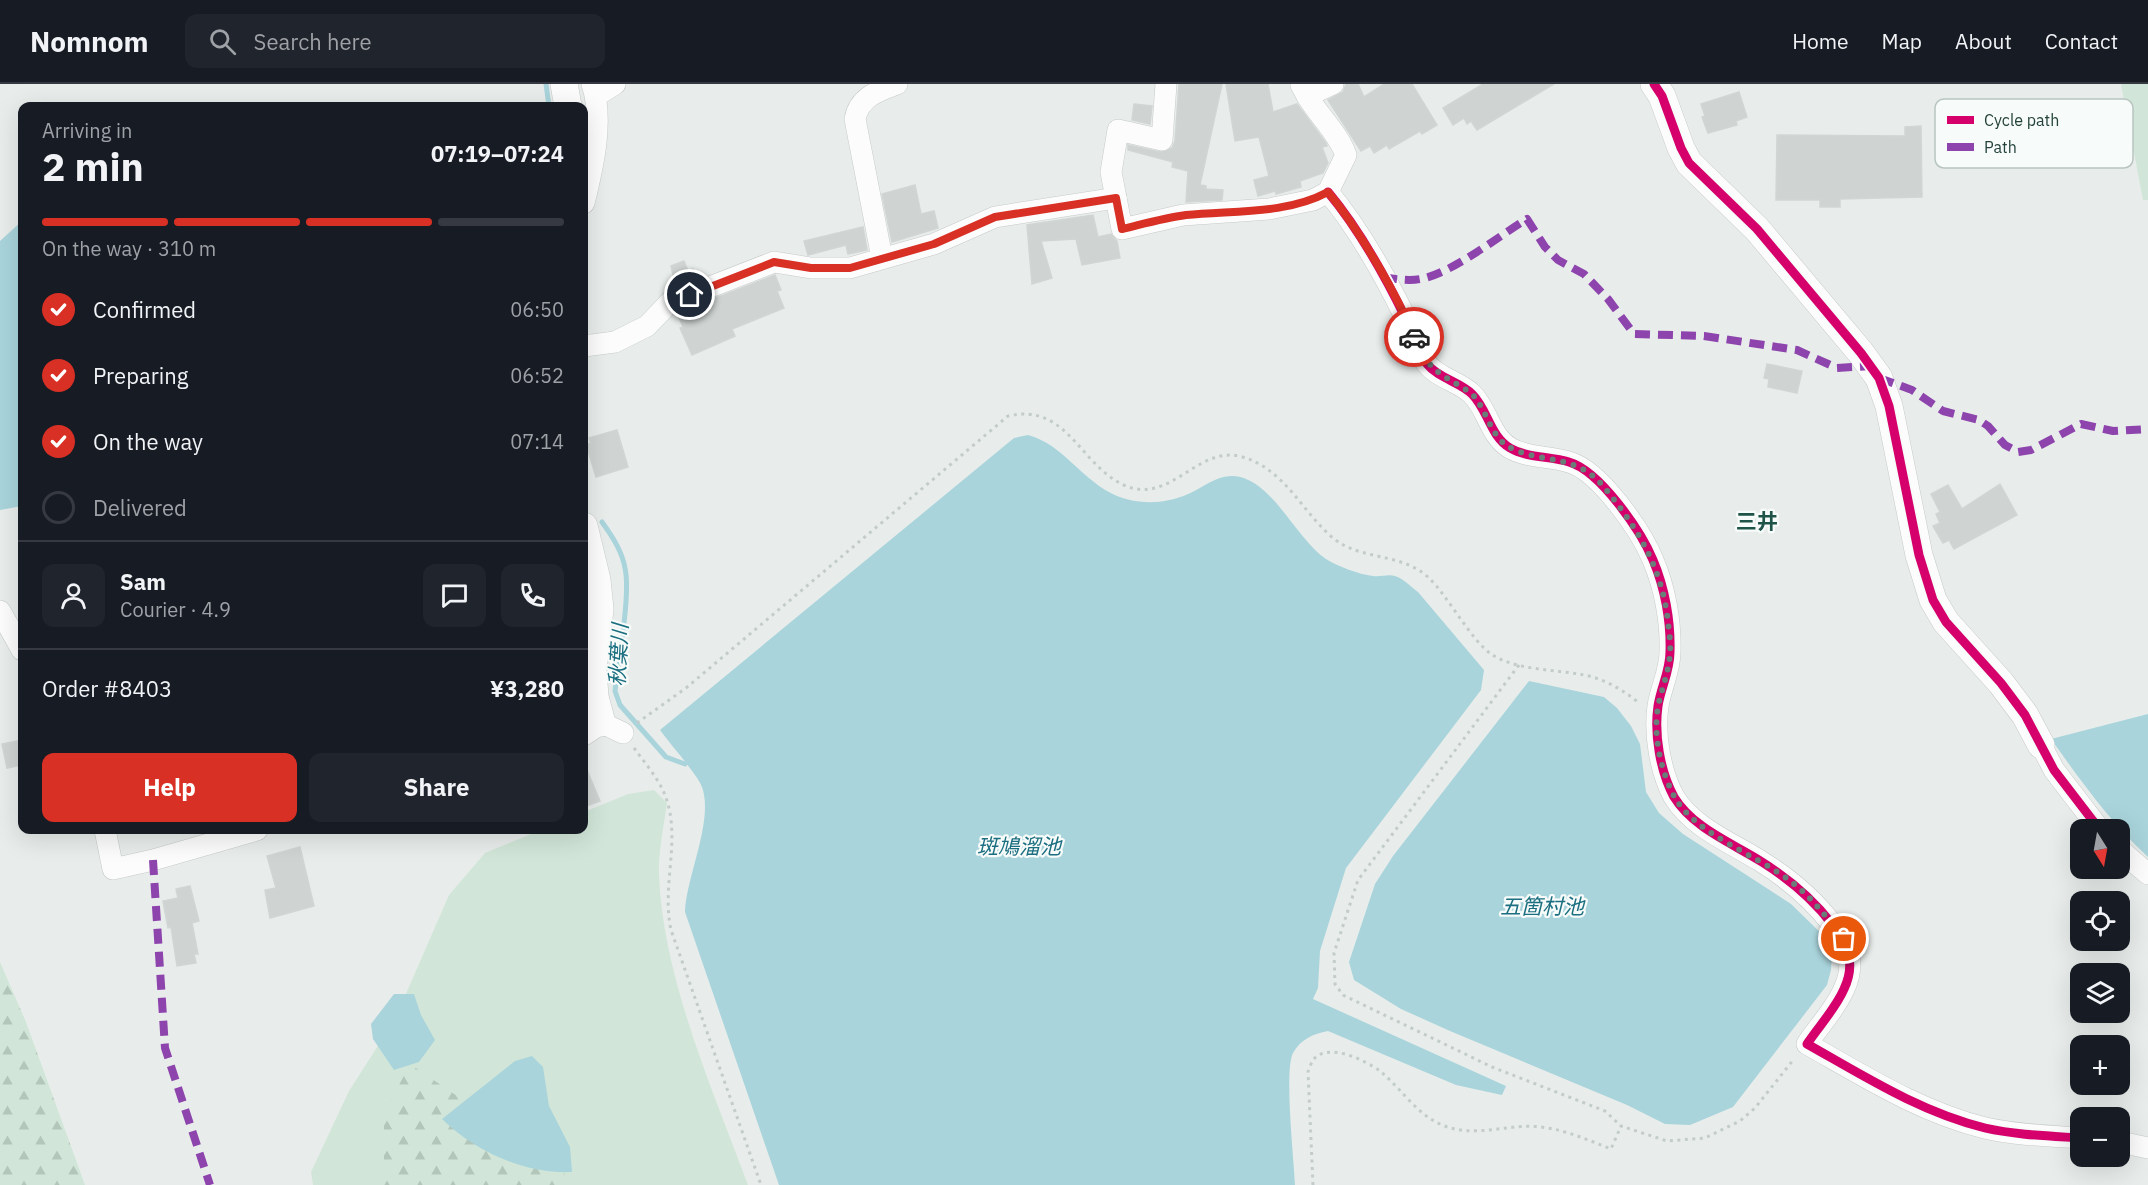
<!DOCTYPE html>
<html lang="en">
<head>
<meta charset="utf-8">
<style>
  :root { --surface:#171b24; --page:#20242c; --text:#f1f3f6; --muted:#9ea1a6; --line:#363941; --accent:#d93025 }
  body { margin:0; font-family:"IBM Plex Sans","Noto Sans JP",sans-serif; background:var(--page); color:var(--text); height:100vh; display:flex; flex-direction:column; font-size:22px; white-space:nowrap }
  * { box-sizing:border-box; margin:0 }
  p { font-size:20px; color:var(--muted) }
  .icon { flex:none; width:33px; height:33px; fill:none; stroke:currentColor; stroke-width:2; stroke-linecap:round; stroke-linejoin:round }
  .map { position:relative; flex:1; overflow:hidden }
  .sheet { position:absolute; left:18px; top:18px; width:570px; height:732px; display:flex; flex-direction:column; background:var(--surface); border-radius:12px; box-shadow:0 6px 24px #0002 }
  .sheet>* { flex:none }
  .needle { width:39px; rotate:169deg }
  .controls { position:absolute; left:2070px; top:735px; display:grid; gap:12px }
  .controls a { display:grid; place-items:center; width:60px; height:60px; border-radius:12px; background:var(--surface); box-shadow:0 6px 24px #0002; font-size:30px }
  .pin { position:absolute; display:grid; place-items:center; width:51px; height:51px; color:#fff; margin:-26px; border:3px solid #fff; border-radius:50%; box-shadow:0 2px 6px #0007 }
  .courier { position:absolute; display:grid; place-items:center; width:60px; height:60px; margin:-30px; border:4px solid #d93025; border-radius:50%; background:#fff; color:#222; box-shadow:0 2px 8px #0007 }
  .head em { font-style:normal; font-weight:800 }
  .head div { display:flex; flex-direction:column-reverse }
  .head { display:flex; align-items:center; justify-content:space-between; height:102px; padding:0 24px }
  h1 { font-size:39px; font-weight:800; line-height:45px }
  .bar { display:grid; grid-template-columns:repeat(4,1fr); gap:9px 6px; align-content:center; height:72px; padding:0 24px }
  .bar i { height:8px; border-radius:4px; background:var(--line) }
  .bar .active { background:var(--accent) }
  .bar p { grid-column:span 4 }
  .line { display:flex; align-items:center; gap:15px; padding:0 24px; border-top:2px solid var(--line) }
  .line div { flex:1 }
  .round { display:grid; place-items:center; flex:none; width:63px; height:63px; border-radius:12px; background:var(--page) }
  ol { padding:0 24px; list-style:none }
  li { display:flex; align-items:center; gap:18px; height:66px }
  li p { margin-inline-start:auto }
  li .icon { padding:6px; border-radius:50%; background:var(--accent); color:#fff; stroke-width:4 }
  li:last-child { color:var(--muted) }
  li i { width:33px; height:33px; border:3px solid var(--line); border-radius:50% }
  .cta { display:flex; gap:12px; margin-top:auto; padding:12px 24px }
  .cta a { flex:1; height:69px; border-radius:12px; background:var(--accent); color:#fff; font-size:24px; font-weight:800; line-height:69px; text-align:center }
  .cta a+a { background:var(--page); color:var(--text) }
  header { display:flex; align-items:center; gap:36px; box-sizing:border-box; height:84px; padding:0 30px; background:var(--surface); border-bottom:2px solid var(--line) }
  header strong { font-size:28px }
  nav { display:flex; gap:33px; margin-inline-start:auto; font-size:21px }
  .search { width:420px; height:54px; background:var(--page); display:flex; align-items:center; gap:15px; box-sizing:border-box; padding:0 21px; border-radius:12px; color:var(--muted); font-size:22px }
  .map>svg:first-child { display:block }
</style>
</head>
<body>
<header>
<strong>Nomnom</strong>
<div class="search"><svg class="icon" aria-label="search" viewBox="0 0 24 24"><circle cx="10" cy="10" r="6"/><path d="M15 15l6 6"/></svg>Search here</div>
<nav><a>Home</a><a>Map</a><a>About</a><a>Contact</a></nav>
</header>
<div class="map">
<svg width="2148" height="1101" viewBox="0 0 2148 1101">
  <defs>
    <pattern id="forest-firs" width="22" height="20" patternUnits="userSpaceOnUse" patternTransform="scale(1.5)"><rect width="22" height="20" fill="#d1e6d8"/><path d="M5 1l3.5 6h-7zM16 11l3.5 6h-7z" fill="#b3c6ba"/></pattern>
  </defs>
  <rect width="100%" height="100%" fill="#e8edeb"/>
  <!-- grass -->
  <g fill="#d1e6d8">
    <path d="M2121 0H2148V116H2143Z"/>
    <path d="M654 706 667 719C664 742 658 768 659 791 663 894 712 1004 748 1101H313L311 1088 349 1007 395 935 449 811 485 769 541 746H584V728L628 710Z"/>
  </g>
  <!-- forest -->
  <g fill="url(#forest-firs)">
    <path d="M0 878 26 938 85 1101H0Z"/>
    <path d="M410 980 554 1078 574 1101H384V1030Z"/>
  </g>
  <!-- water -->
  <g fill="#a9d4db">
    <path d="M22 137V422L0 426V157Z"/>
    <path d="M1028 351C1063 360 1083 398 1117 412 1140 421 1166 420 1188 410 1203 404 1216 391 1234 392 1272 395 1295 454 1326 475 1339 483 1358 490 1373 492 1380 493 1389 490 1395 492 1404 495 1411 503 1418 508L1484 586 1481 606 1346 784 1320 867 1318 904 1313 915 1506 1002 1502 1011 1456 1001 1328 947C1313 950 1301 955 1293 969 1284 986 1294 1077 1295 1101H779L685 828C686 793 714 737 702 703 697 690 670 660 660 646L1014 354Z"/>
    <path d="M1529 597 1604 613 1617 624 1631 642 1640 660 1646 708 1659 729 1683 750 1791 820 1829 857 1832 868 1831 886 1827 901 1733 1023 1690 1041 1665 1040 1627 1021 1450 947 1401 925 1354 896 1349 878 1375 800 1393 772Z"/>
    <path d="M2148 630V773C2110 738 2081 697 2051 655Z"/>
    <path d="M394 910H414L421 931 435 956 419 978 394 986 373 955 371 940Z"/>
    <path d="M532 972 543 983 549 1022 570 1063 572 1088C525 1090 476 1068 442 1035L515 977Z"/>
  </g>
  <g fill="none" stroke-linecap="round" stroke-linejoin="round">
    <!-- stream -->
    <g stroke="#a9d4db" stroke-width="5">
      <path d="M546 0 549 22"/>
      <path d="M602 438C612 452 622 467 625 484 631 511 618 577 615 607L620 621 666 673 685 680"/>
    </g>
  </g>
  <!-- building -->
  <g fill="#cfd4d2" stroke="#d1d6d4" stroke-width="1.5">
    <path d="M1179 0H1222L1200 101 1206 102V105L1223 106 1222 116 1186 118 1188 87 1172 83 1173 78 1128 66V61L1160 68 1172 64 1175 57Z"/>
    <path d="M1226 0H1268L1273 28 1297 20 1326 59 1327 62 1322 63 1328 79 1323 89 1300 97 1301 103 1276 110 1275 107 1258 112 1254 96 1269 92 1259 53 1235 57Z"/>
    <path d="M1346 0H1358L1364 13 1384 0H1412L1437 41 1422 50 1420 47 1389 65 1387 61 1374 69 1370 62 1361 67 1328 16 1343 8Z"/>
    <path d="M1483 0H1554L1477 46 1471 37 1467 40 1464 34 1453 41 1443 24Z"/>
    <path d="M1739 8 1747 33 1736 37 1737 41 1708 49 1702 33 1705 32 1701 20Z"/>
    <path d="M1134 20 1152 22 1150 40 1132 36Z"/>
    <path d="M1921 42 1922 113 1840 115V123H1820V116H1776L1777 51 1905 52V43Z"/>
    <path d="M915 101 921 130 934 127 938 144 892 158 882 110Z"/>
    <path d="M1093 131 1098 153 1111 150 1117 157 1120 174 1082 181 1076 155 1041 157 1052 194 1032 200 1027 141Z"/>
    <path d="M863 143 867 166 848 170 846 161 808 171 804 157Z"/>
    <path d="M684 177 688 187 693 185 696 195 670 205 669 202 675 200 671 182Z"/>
    <path d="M775 191 781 206 777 207 784 224 732 245 735 252 692 271 680 244 683 243 677 229Z"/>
    <path d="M1767 280 1802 287 1797 309 1768 303 1769 295 1764 294Z"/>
    <path d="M617 346 628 383 596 393 586 360 591 359 589 354Z"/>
    <path d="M2000 400 2017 431 1954 465 1949 456 1943 459 1933 442 1940 439 1936 430 1940 428 1931 410 1948 401 1962 425Z"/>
    <path d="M22 656V681L7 684 2 660Z"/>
    <path d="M584 679 600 717 584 723Z"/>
    <path d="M300 763 314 822 270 834 265 806 276 804 267 772Z"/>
    <path d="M190 802 199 837 192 839 198 870H194L196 879 177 882 171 843 168 844 163 817 178 814 176 805Z"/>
  </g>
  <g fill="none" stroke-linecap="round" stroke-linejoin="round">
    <defs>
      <g id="minor">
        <path d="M1166 0 1162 56 1118 46 1111 88 1122 145 1183 131 1269 125 1313 116 1328 108 1346 71C1338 49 1319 32 1307 12"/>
        <path d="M1301 1 1307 12 1333 0"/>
        <path d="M596 12 615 0"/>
        <path d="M1328 108C1359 145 1385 192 1406 235 1413 250 1416 266 1427 280 1438 294 1460 298 1472 310 1488 326 1490 352 1510 364 1527 374 1550 372 1569 378 1600 387 1641 447 1653 476 1665 504 1671 538 1670 568 1670 587 1661 603 1658 622 1654 650 1660 687 1674 713 1693 744 1732 759 1762 778 1789 795 1812 814 1832 840 1848 860 1856 880 1844 905 1836 924 1819 942 1807 960 1864 992 1920 1028 1985 1044 2016 1051 2049 1052 2080 1054"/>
        <path d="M584 119C593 83 604 36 592 0"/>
        <path d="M882 174 855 35C859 13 878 7 897 0"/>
        <path d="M584 262 615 258 647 242 669 219 774 178 811 184H850L934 160 995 133 1116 114"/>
        <path d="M0 527 22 566"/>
        <path d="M584 651 602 639 623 649"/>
        <path d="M2041 661 2054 686 2100 746"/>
        <path d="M105 746 113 785 153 776 257 746"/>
        <path d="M2120 766 2148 790"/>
        <path d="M2120 1058 2148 1064"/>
      </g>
      <g id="tertiary">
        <path d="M564 0 568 22"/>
        <path d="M1654 0 1662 12 1681 64 1689 79 1757 145 1861 269 1879 294 1889 322 1919 471 1933 516 1946 538 2001 599 2025 631 2041 661"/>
        <path d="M584 442 597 496 600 525 593 586 595 613 602 639"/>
      </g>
    </defs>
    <!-- minor casing -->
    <use href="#minor" stroke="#c5cac8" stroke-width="22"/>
    <!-- tertiary casing -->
    <use href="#tertiary" stroke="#c5cac8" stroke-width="28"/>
    <!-- path -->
    <g stroke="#c3ccca" stroke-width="3" stroke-dasharray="3 4.5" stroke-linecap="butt">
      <path d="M1519 581 1358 796 1334 869 1335 900 1343 911 1492 983 1605 1027 1621 1042 1667 1057 1705 1054 1740 1037 1755 1024 1794 975"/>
      <path d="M637 639 686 604 1008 332C1068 318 1080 383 1126 402 1170 420 1197 363 1239 372 1284 383 1301 427 1333 454 1361 477 1400 468 1428 493 1448 512 1471 556 1491 570 1517 587 1554 585 1584 591 1605 595 1623 606 1639 619"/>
      <path d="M634 664C645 679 658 694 665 711 682 755 661 801 671 846L761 1101"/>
      <path d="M1313 1101 1308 988C1309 985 1311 979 1313 976 1328 957 1366 977 1380 987 1401 1004 1416 1030 1442 1041 1475 1055 1507 1039 1541 1043 1566 1046 1588 1056 1611 1065L1621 1042"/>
    </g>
    <!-- minor -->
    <use href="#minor" stroke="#fcfcfc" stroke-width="21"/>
    <!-- tertiary -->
    <use href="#tertiary" stroke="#fcfcfc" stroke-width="27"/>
    <!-- quiet -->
    <g stroke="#8e44ad" stroke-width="8" stroke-dasharray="15 8" stroke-linecap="butt">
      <path d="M1382 193C1397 195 1410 198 1425 194 1456 186 1499 152 1527 135L1545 163 1558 176 1584 190 1608 215 1634 250 1704 252 1797 266 1837 284 1871 282"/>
      <path d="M1879 294 1912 306 1943 327 1979 336 1988 342 2005 361 2018 368 2031 366 2081 340 2113 347 2148 345"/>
      <path d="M153 776 165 964 210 1101"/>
    </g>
    <defs>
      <g id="cycleway">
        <path d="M1654 0 1662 12 1681 64 1689 79 1757 145 1861 269 1879 294 1889 322 1919 471 1933 516 1946 538 2001 599 2025 631 2054 686 2100 746"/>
        <path d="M1328 108C1359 145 1385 192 1406 235 1413 250 1416 266 1427 280 1438 294 1460 298 1472 310 1488 326 1490 352 1510 364 1527 374 1550 372 1569 378 1600 387 1641 447 1653 476 1665 504 1671 538 1670 568 1670 587 1661 603 1658 622 1654 650 1660 687 1674 713 1693 744 1732 759 1762 778 1789 795 1812 814 1832 840 1848 860 1856 880 1844 905 1836 924 1819 942 1807 960 1864 992 1920 1028 1985 1044 2016 1051 2049 1052 2080 1054"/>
      </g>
    </defs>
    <!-- cycleway casing -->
    <use href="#cycleway" stroke="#f7fbf9" stroke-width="13"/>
    <!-- cycleway -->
    <use href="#cycleway" stroke="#d6006c" stroke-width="9"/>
  </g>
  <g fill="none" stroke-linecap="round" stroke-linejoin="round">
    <!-- done -->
    <path stroke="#697e78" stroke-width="6" stroke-dasharray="0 10.8" d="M1414 253C1422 276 1434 287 1455 299 1461 303 1468 306 1473 311 1488 328 1491 356 1513 365 1546 380 1576 370 1603 402 1637 443 1662 483 1668 538 1669 548 1671 559 1670 569 1669 587 1663 601 1659 618 1652 647 1660 684 1673 710 1692 749 1755 770 1789 796 1811 812 1827 834 1844 855"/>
    <!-- route -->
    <path stroke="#d93025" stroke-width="8" d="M690 211 774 178 811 184H850L934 160 995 133 1116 114 1122 145C1143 140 1164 134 1186 131 1233 126 1285 131 1328 108 1358 144 1397 210 1414 253"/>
  </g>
  <g text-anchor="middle" stroke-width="4.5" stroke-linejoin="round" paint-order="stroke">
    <!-- neighbourhood labels -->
    <g font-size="21" font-weight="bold" fill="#1f5548" stroke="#f7fbf9">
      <text x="1757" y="445">三井</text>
    </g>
    <!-- water labels -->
    <g font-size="21" font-style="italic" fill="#1c6f80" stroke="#f7fbf9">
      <text transform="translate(619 571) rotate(-87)" y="7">秋葉川</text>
      <text x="1019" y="770">斑鳩溜池</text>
      <text x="1542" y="830">五箇村池</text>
    </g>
  </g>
  <!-- legend -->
  <rect x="1935" y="15" width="198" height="69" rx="9" fill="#f7fbf9" stroke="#b8c4c0" stroke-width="1.5"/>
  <rect x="1947" y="32" width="27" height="8" fill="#d6006c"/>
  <rect x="1947" y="59" width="27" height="8" fill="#8e44ad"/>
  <g font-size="16" fill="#24423a">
    <text x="1984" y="42">Cycle path</text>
    <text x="1984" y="69">Path</text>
  </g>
</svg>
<div class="controls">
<a><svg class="needle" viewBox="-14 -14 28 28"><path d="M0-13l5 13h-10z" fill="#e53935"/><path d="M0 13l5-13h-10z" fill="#9ea1a6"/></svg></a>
<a><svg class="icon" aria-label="locate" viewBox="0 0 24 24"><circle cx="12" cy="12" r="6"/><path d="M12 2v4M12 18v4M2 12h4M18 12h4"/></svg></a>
<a><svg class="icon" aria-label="layers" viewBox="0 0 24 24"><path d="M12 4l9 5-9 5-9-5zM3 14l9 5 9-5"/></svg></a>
<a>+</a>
<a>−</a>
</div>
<div class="pin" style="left:1844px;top:855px;background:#ea580c"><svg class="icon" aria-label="bag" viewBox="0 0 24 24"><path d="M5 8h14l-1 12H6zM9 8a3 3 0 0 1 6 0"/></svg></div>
<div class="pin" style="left:690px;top:211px;background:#1f2937"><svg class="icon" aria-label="home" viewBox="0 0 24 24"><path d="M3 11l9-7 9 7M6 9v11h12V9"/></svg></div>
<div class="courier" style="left:1414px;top:253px"><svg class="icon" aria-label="car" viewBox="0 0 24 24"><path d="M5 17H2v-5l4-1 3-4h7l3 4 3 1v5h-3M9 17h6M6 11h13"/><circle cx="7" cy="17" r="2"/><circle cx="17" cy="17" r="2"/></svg></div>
<section class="sheet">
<div class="head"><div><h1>2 min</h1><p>Arriving in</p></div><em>07:19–07:24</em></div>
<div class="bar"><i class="active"></i><i class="active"></i><i class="active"></i><i></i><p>On the way · 310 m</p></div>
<ol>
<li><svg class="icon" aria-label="check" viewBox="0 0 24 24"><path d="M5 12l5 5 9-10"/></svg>Confirmed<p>06:50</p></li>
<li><svg class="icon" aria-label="check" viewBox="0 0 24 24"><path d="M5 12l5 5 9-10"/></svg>Preparing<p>06:52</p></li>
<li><svg class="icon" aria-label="check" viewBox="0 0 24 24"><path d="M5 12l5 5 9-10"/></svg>On the way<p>07:14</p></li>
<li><i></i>Delivered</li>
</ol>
<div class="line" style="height:108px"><a class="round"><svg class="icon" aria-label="person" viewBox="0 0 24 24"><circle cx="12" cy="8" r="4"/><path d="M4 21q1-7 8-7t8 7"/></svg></a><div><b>Sam</b><p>Courier · 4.9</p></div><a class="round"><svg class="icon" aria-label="chat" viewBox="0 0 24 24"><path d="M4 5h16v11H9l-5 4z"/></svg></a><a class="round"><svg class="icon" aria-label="phone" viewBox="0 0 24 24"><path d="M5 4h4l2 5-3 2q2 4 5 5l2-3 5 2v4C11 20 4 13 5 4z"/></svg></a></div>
<div class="line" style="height:78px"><div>Order #8403</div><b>¥3,280</b></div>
<div class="cta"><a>Help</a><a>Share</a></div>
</section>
</div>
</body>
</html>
